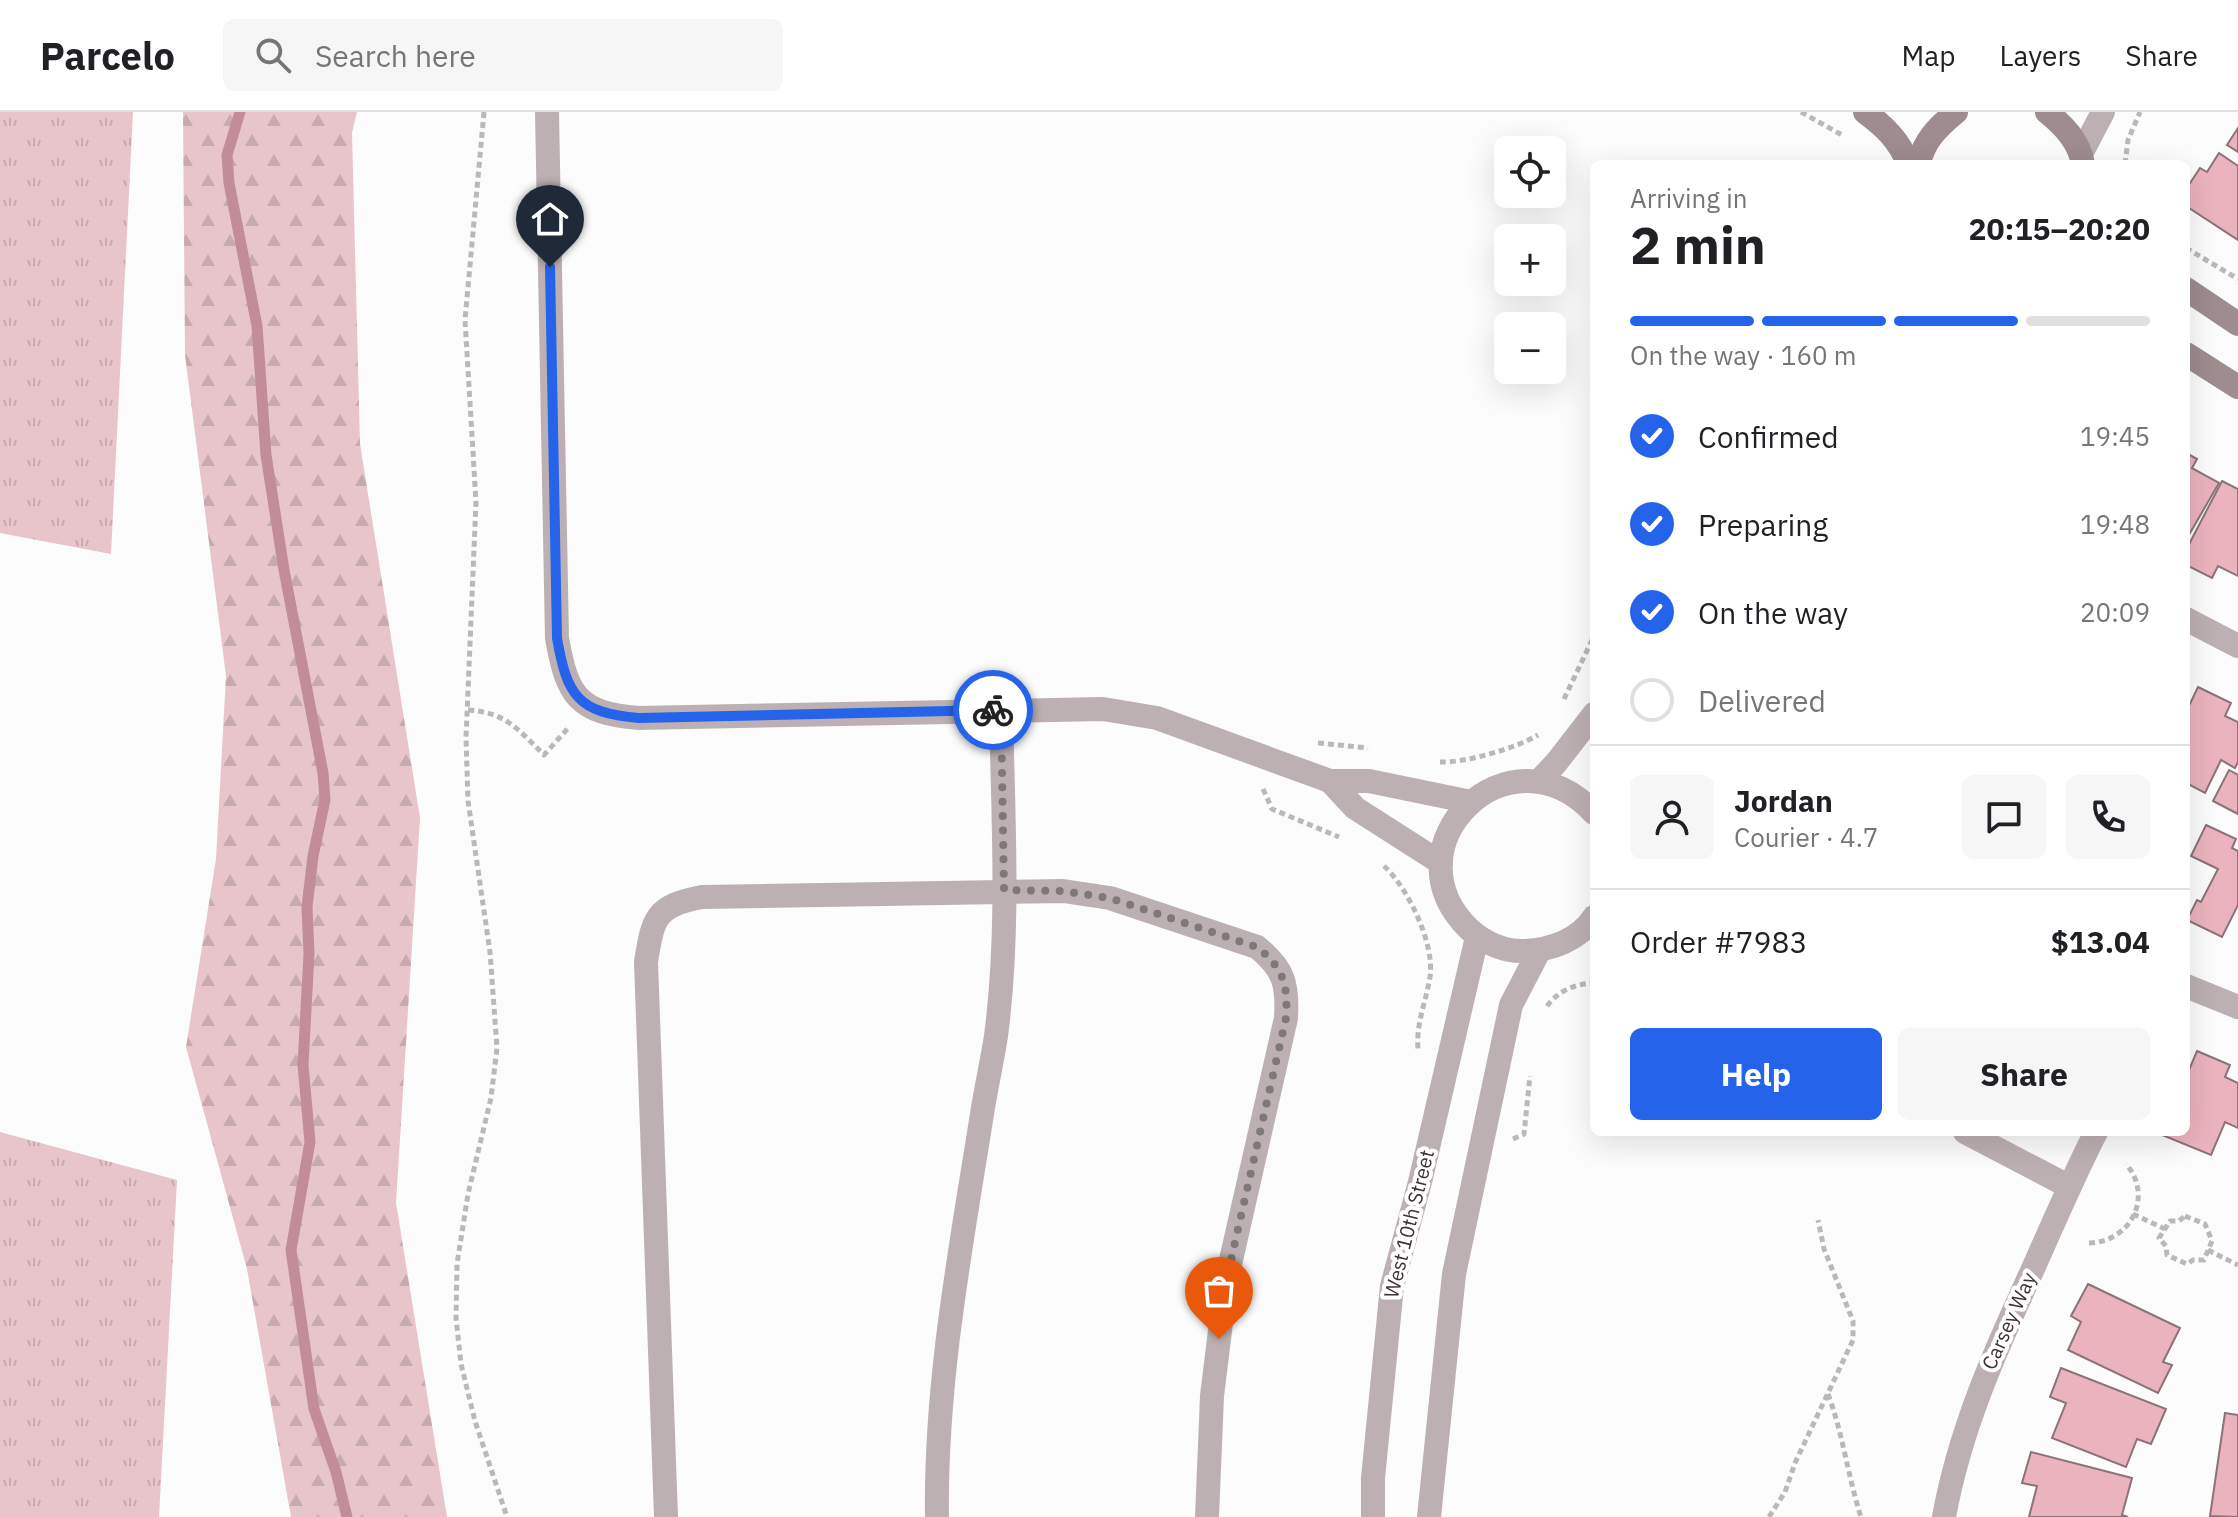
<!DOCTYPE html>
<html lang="en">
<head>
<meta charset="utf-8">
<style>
  :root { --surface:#fff; --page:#f6f6f6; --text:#202124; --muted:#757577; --line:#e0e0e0; --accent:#2563eb }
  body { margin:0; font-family:"IBM Plex Sans",sans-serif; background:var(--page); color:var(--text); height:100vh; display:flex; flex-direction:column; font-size:30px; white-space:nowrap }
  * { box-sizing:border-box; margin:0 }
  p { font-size:26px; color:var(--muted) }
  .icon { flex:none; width:44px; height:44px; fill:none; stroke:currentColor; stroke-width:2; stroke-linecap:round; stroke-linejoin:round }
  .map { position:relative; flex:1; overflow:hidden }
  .side { position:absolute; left:1590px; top:48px; width:600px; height:976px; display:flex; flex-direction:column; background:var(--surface); border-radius:12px; box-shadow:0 8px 32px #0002 }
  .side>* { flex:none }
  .buttons { position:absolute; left:1494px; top:24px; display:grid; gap:16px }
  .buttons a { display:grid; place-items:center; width:72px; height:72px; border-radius:12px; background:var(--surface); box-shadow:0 8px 32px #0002; font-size:40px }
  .pin { position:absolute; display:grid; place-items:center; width:68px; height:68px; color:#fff; margin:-82px -34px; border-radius:50% 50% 50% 0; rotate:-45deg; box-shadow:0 0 8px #0007 }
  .pin .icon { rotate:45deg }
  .courier { position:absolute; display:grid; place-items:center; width:80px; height:80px; margin:-40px; border:6px solid #2563eb; border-radius:50%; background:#fff; color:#222; box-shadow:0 2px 10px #0007 }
  .headline em { font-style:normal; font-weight:800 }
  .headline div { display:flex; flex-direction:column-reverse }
  .headline { display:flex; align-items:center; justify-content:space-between; height:136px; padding:0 40px }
  h1 { font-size:52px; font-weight:800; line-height:60px }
  .bar { display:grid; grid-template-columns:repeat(4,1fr); gap:12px 8px; align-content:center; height:96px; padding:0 40px }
  .bar i { height:10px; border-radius:6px; background:var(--line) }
  .bar .on { background:var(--accent) }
  .bar p { grid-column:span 4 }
  .line { display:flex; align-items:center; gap:20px; padding:0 40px; border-top:2px solid var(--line) }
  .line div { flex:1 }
  .round { display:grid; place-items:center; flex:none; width:84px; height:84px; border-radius:12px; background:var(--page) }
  ol { padding:0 40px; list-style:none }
  li { display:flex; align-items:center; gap:24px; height:88px }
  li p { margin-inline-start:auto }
  li .icon { padding:8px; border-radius:50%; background:var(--accent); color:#fff; stroke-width:4 }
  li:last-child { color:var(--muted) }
  li i { width:44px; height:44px; border:4px solid var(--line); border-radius:50% }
  .primary-button { display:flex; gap:16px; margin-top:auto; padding:16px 40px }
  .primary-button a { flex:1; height:92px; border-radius:12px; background:var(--accent); color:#fff; font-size:32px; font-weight:800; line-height:92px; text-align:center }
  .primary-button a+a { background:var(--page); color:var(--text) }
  header { display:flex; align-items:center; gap:48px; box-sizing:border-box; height:112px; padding:0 40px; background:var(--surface); border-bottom:2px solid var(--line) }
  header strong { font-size:38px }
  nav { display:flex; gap:44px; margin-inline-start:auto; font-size:28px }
  .search { width:560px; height:72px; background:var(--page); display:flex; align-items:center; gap:20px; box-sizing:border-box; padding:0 28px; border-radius:12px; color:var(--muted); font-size:30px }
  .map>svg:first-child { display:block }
</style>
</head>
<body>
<header>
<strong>Parcelo</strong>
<div class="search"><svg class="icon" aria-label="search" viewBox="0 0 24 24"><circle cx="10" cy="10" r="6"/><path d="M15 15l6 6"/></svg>Search here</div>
<nav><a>Map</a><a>Layers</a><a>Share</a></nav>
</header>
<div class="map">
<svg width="2238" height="1405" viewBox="0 0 2238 1405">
  <defs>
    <pattern id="grass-tufts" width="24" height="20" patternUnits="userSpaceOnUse" patternTransform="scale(2)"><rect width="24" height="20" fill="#e7c5cb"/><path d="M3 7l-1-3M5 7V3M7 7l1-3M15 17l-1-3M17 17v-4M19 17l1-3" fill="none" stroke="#c7aaaf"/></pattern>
    <pattern id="forest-firs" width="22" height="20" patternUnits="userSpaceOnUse" patternTransform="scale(2)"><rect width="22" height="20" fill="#e7c5cb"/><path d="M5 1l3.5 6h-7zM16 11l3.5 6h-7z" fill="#c7aaaf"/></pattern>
  </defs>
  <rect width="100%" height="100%" fill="#fcfcfc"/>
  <!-- grass -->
  <g fill="url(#grass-tufts)">
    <path d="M0 0H133L111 442 0 421Z"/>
    <path d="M0 1020 177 1068 159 1405H0Z"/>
  </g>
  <!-- forest -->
  <path fill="url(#forest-firs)" d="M183 0H357L352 21 360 332 420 706 396 1091 447 1405H291L247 1157 186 935 216 747 226 564 185 243Z"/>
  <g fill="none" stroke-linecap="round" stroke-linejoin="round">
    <!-- stream -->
    <path stroke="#c38d98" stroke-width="11" d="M240 0 227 43 229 71 257 214 266 343 284 458 323 661 325 688 313 744 307 795 309 842 303 953 310 1030 291 1138 314 1297 336 1360 347 1405"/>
  </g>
  <!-- building -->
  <g fill="#ebb3be" stroke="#8b7377" stroke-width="2">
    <path d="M2238 16V40L2227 33Z"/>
    <path d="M2219 41 2238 54V128L2186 94V77L2200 56 2207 60Z"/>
    <path d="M2186 341 2197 347 2192 356 2219 371 2186 428Z"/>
    <path d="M2222 369 2238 377V464L2218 454 2212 466 2186 453V438Z"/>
    <path d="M2198 575 2231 591 2225 604 2238 610V650L2235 656 2221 648 2205 681 2186 671V600Z"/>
    <path d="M2229 658 2238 663V702L2213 689Z"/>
    <path d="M2206 713 2236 727 2232 736 2238 739V793L2222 825 2187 808 2197 788 2201 790 2218 757 2191 744Z"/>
    <path d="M2197 939 2230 953 2225 965 2238 971V1016L2225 1010 2211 1043 2162 1023 2163 1020H2186V965Z"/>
    <path d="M2088 1172 2180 1216 2163 1250 2172 1253 2158 1281 2068 1238 2081 1210 2071 1204Z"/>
    <path d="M2061 1256 2166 1297 2151 1332 2137 1327 2126 1355 2052 1326 2066 1291 2050 1285Z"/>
    <path d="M2225 1301 2238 1303V1405L2210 1404Z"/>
    <path d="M2031 1340 2132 1366 2122 1403 2128 1405H2029L2037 1374 2022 1371Z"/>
  </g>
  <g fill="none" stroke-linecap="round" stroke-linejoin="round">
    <!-- path -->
    <g stroke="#bcb8b9" stroke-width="5" stroke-dasharray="6 4" stroke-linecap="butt">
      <path d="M484 0 465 208 476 390 466 626 468 689 490 840 497 936 491 986 468 1082 457 1152 456 1206 461 1252 475 1309 507 1405"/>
      <path d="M1801 0 1842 23"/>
      <path d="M2125 52 2128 28 2140 0"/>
      <path d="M2186 136 2238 167"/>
      <path d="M1564 587 1594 524"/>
      <path d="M468 598C505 600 519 618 544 643L570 614"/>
      <path d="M1318 631 1368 636"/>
      <path d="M1440 650C1466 651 1516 636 1538 623"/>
      <path d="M1263 677 1272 697 1339 725"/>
      <path d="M1384 754C1408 776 1435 832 1430 865 1426 890 1416 911 1418 937"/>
      <path d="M1547 894C1559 878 1575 872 1594 871"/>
      <path d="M1513 1027 1524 1022 1530 964"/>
      <path d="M2133 1102 2165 1117"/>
      <path d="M2185 1104 2205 1112 2212 1129 2204 1148H2193L2187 1152 2167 1143 2166 1134 2159 1126 2170 1109H2179Z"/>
      <path d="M2089 1131C2131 1130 2154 1084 2126 1052"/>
      <path d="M2208 1138 2238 1153"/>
      <path d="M1828 1282C1843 1322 1848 1365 1861 1405"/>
      <path d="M1769 1405 1785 1380 1795 1351 1853 1228V1209L1824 1137 1818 1108"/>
    </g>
    <!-- street -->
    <g stroke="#bdb0b2" stroke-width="24">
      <path d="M547 0 557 526C567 584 578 601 639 606L1103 597 1157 606 1330 669H1369L1471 690"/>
      <path d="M2081 42 2103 0"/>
      <path d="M2186 507 2238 534"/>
      <path d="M1330 669 1355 696 1441 751"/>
      <path d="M1539 669 1556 651 1594 602"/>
      <path d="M1594 701C1509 610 1384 734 1469 817 1484 831 1505 840 1525 839 1551 838 1579 828 1594 805"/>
      <path d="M2186 874 2238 895"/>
      <path d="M1965 1020 2068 1074"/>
      <path d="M666 1405 646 850C653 806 655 794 702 785L1063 779 1110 786 1257 835C1284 857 1288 872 1286 906L1226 1170 1212 1284 1207 1405"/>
      <path d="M937 1405C935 1270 961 1135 982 1002 986 976 992 950 996 924 1010 817 1003 706 1001 597"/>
      <path d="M1373 1405V1366L1392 1174 1420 1070 1477 825"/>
      <path d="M1429 1405 1454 1162 1511 893 1539 839"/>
      <path d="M1944 1405C1960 1317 1995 1239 2032 1159 2053 1112 2073 1065 2096 1020"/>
    </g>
    <!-- secondary -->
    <g stroke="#9e8c8f" stroke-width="24">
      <path d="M1865 0C1884 14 1900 29 1908 52"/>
      <path d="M2047 0C2064 14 2079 29 2083 52"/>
      <path d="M1919 52C1923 29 1939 14 1956 0"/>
      <path d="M2186 177 2238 212"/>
      <path d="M2186 242 2238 275"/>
    </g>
  </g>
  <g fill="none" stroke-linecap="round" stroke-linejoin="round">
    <!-- done -->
    <path stroke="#7f7879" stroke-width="8" stroke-dasharray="0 14.4" d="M993 598 1001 597 1004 778 1063 779 1110 786 1257 835C1284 857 1288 872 1286 906L1226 1170 1219 1227"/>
    <!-- route -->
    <path stroke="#2563eb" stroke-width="10" d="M550 155 557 526C567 584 578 601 639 606L993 598"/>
  </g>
  <g text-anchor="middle" stroke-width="8" stroke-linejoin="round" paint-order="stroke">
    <!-- street labels -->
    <g font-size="20" fill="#3c3133" stroke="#fff">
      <text transform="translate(1409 1112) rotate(-76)" y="7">West 10th Street</text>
      <text transform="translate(2009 1209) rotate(-66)" y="7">Carsey Way</text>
    </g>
  </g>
</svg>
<div class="buttons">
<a><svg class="icon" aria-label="locate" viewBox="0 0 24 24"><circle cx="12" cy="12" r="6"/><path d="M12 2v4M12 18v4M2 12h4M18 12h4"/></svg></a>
<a>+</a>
<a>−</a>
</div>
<div class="pin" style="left:1219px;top:1227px;background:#ea580c"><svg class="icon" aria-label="bag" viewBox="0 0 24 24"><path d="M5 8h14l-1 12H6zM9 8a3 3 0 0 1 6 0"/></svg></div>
<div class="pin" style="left:550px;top:155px;background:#1f2937"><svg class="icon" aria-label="home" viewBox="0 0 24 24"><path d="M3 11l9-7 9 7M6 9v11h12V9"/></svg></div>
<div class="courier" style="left:993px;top:598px"><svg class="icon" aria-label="bike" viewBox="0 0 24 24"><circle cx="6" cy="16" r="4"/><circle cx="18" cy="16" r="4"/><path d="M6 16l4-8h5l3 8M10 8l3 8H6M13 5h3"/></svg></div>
<section class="side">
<div class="headline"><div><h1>2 min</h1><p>Arriving in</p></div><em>20:15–20:20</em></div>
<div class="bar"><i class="on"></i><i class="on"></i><i class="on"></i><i></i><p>On the way · 160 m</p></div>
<ol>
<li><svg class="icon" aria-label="check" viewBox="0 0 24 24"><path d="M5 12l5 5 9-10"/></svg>Confirmed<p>19:45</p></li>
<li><svg class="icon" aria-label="check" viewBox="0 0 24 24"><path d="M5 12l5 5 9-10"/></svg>Preparing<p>19:48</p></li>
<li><svg class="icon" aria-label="check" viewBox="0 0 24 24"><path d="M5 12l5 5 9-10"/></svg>On the way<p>20:09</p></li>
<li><i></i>Delivered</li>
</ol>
<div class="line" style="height:144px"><a class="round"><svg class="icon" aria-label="person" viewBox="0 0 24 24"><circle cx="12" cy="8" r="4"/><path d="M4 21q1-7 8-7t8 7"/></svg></a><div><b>Jordan</b><p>Courier · 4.7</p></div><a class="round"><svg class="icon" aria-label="chat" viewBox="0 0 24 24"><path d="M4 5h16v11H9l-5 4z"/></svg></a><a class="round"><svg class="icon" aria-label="phone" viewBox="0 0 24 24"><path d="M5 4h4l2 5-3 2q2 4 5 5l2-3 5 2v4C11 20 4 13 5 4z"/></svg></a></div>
<div class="line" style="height:104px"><div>Order #7983</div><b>$13.04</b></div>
<div class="primary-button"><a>Help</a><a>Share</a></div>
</section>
</div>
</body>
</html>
